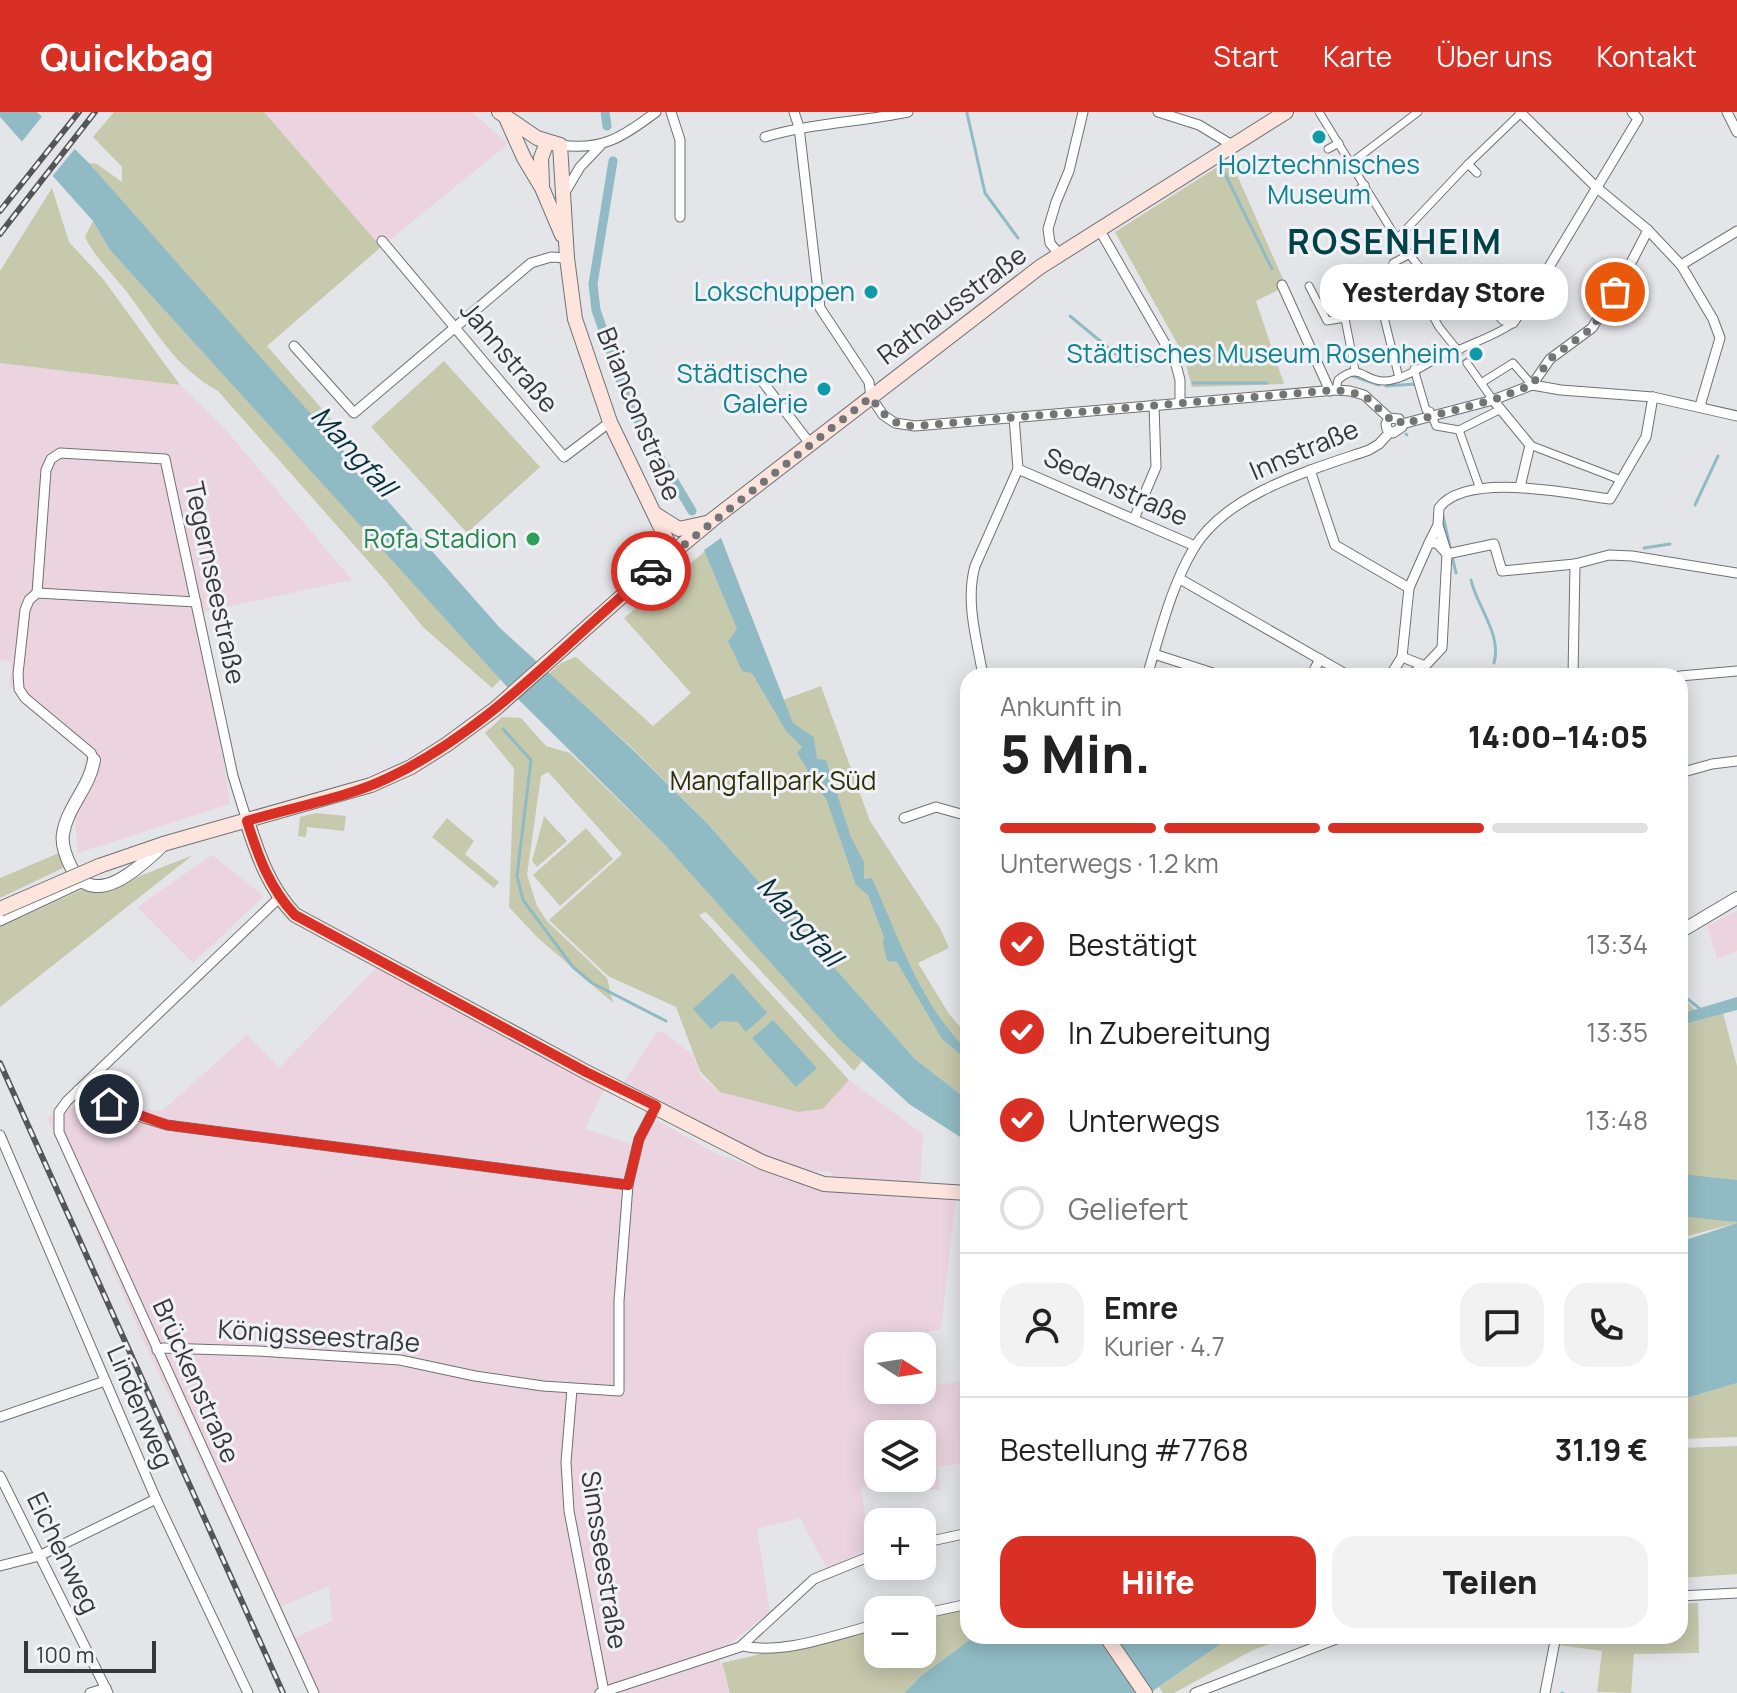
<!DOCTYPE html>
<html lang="de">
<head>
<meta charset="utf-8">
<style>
  :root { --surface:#fff; --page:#f2f2f2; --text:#222; --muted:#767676; --line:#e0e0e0; --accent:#d93025 }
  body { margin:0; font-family:Manrope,sans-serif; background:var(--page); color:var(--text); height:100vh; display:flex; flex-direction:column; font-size:30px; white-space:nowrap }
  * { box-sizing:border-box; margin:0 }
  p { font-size:26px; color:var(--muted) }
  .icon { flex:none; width:44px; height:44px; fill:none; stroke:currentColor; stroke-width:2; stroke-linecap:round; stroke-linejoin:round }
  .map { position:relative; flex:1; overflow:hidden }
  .panel { position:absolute; left:960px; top:556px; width:728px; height:976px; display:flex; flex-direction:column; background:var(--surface); border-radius:24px; box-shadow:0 4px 20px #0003 }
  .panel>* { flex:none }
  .needle { width:52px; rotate:102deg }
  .tools { position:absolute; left:864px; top:1220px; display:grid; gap:16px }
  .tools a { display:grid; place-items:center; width:72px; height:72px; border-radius:16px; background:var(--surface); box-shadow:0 4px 20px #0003; font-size:40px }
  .scale { position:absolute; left:24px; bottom:20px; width:132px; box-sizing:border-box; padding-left:8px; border:4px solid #363738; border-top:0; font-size:22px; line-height:28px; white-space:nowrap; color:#363738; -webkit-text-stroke:6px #f1f2f7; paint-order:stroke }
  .pin { position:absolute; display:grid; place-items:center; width:68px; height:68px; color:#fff; margin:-34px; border:4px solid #fff; border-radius:50%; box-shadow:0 2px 8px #0007 }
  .courier { position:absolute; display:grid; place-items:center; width:80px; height:80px; margin:-40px; border:6px solid #d93025; border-radius:50%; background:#fff; color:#222; box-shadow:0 2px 10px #0007 }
  .bubble { position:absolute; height:56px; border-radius:24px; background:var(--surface); box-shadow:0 4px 20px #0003; font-size:26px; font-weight:800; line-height:56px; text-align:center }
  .head em { font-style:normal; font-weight:800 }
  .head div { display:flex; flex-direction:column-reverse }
  .head { display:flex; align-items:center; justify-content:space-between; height:136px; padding:0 40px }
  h1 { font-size:52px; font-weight:800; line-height:60px }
  .bar { display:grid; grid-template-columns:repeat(4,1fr); gap:12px 8px; align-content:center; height:96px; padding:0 40px }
  .bar i { height:10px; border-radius:6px; background:var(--line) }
  .bar .on { background:var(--accent) }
  .bar p { grid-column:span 4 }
  .line { display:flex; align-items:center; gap:20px; padding:0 40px; border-top:2px solid var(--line) }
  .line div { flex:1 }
  .round { display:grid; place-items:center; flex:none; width:84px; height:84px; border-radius:24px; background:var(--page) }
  ol { padding:0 40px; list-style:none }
  li { display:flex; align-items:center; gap:24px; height:88px }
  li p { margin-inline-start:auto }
  li .icon { padding:8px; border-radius:50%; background:var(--accent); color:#fff; stroke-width:4 }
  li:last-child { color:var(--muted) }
  li i { width:44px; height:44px; border:4px solid var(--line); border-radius:50% }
  .action { display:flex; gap:16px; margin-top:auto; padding:16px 40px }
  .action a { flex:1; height:92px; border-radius:24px; background:var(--accent); color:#fff; font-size:32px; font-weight:800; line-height:92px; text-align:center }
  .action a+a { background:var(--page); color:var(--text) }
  header { display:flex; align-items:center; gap:48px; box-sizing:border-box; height:112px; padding:0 40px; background:var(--accent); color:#fff }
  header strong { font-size:38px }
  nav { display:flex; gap:44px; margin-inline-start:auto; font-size:28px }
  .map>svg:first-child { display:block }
</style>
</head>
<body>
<header>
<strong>Quickbag</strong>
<nav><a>Start</a><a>Karte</a><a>Über uns</a><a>Kontakt</a></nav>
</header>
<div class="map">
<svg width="1737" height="1581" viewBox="0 0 1737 1581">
  <rect width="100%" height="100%" fill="#e4e5e9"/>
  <!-- commercial -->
  <g fill="#ebd4e0" fill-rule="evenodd">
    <path d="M264 0H472L508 32 381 135Z"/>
    <path d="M0 251 180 273 227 319 352 468 202 500 230 692 78 741 75 707 86 642 9 573 12 550 0 548Z"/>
    <path d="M212 743 260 781 263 785 193 851 137 795Z"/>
    <path d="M377 855 604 978 585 1017 636 1034 651 1005 713 1040 790 1069 830 1077 833 1060 793 1058 624 970 656 921 663 920 693 943 700 963 720 980 823 997 849 968 923 1022 920 1073 956 1084 941 1217 917 1222 919 1234H878V1278H922V1253L926 1275 968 1268V1350L938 1355 940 1378 861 1374 869 1436 827 1457 800 1406 757 1417 770 1500 718 1541 730 1581H308L285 1530 332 1509 329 1474 271 1499 146 1235 47 1005 86 990 162 999 247 923 279 956ZM878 1322H922V1366H878Z"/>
  </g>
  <!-- medical -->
  <path fill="#ecd4de" d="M1737 799V839L1717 847 1707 814Z"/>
  <!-- green -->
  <g fill="#c7c9ad">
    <path d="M114 0H264L381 135 267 234 344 322 339 336 89 51 97 52 122 70V55L93 25Z"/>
    <path d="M1230 47 1286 174 1256 189 1284 272 1192 275 1183 242 1115 120Z"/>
    <path d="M52 76 69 130 104 168 180 273 0 251V159Z"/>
    <path d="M93 109 109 137 501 567 492 576 423 515 384 467 218 279C173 254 156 218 126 179 112 161 95 146 85 125Z"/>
    <path d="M444 249 540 355 467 421 371 315Z"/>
    <path d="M721 426 783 588 821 574 870 709 940 816 949 836 918 851 949 902 968 924V988L915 947 707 711 632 636 548 562 561 551 576 545 653 614 691 581 624 506Z"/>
    <path d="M502 605 521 606 546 634 570 641 666 734 862 949 854 959 706 800 699 803 849 968 823 997 798 1000 720 980 700 959 676 895 608 864 549 808 622 742 548 660 541 664 527 763 537 794 547 809 607 866 613 891 537 825 509 795 514 656 485 621Z"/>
    <path d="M316 701 346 704 344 719 307 715 306 725 298 724 300 705Z"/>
    <path d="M544 704 567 729 537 755 532 749Z"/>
    <path d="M447 706 474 729 465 742 499 770 494 776 432 725Z"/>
    <path d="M586 716 613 747 560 794 533 763Z"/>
    <path d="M59 741 65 755 0 786V766Z"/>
    <path d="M193 743 0 895V815L103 768 125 770Z"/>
    <path d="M1680 882 1695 898 1698 908 1723 901 1737 954V1111L1680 1126Z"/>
    <path d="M1737 1271V1325L1680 1327V1288Z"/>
    <path d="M1737 1334V1462L1680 1466V1336Z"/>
    <path d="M1698 1491 1699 1541 1634 1542 1631 1581 1597 1580 1602 1539 1558 1533 1559 1524H1680V1492Z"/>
    <path d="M968 1495V1524H975L921 1564 904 1581H730L722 1551 878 1515V1542H922V1505Z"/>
    <path d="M1232 1524H1292L1253 1538 1174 1581H1163L1159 1575Z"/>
  </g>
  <!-- water -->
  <g fill="#91bbc4">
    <path d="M0 0H37L89 51 500 516 632 637 707 711 915 947 968 988V1030L909 992 839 927 666 734 519 588 109 137 93 109 0 5Z"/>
    <path d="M721 426 793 611 814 625 817 647 826 648 851 725 864 750V767L872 766C898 824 921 894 968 939V949L942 927 897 850 887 849 883 831 884 825 868 783 856 773 827 689 797 641 802 635 786 619 752 561 742 559 728 529 737 517 704 438Z"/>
    <path d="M732 861 767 901 746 920 738 910 721 909 711 917 693 897Z"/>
    <path d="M1737 885V898L1680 913V902Z"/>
    <path d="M773 908 817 956 796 975 752 926Z"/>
    <path d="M1680 1062 1737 1068V1110L1680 1104Z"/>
    <path d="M1737 1111V1271L1680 1288V1130Z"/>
    <path d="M975 1524H1232L1150 1581H904L921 1564Z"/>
  </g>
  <!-- pier -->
  <path fill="#e4e5e9" d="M44 2 77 34 50 67 20 32Z"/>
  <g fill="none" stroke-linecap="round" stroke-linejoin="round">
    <!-- stream -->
    <g stroke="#91bbc4" stroke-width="3">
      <path d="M967 1 985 81 1018 126"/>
      <path d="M1224 60 1272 157"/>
      <path d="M1070 204 1128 252 1138 253"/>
      <path d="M1350 263 1379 273"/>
      <path d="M1193 271H1267"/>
      <path d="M1386 274 1416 272"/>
      <path d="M1406 322 1407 323"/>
      <path d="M1695 393 1718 344"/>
      <path d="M1443 404 1456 461"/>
      <path d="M1644 436 1670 432"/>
      <path d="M1471 468C1477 495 1502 522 1494 551"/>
      <path d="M503 617 531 648 517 764 523 788 573 855 592 871 666 909"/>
      <path d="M1680 881 1699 896"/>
      <path d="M1562 1581H1563"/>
    </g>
    <!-- canal -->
    <g stroke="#91bbc4" stroke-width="9">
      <path d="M605 0 607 14"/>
      <path d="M613 49 593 172 596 198 629 293 692 399"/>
    </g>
    <!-- pedestrian-tunnel -->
    <path stroke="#c1c2c6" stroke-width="7" stroke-dasharray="7 3.5" stroke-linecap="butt" d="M1458 238 1467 251"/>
    <defs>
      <g id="pedestrian">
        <path d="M1319 0 1397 127 1421 157 1414 170 1439 215 1455 235 1458 238C1475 230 1499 222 1513 211"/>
        <path d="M1328 37 1339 31"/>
        <path d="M1351 51 1418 0"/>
        <path d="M1468 52 1477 61"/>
        <path d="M1351 83 1365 73"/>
        <path d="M1397 127 1468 52 1521 1"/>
        <path d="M1393 151 1410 142"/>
        <path d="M1421 157 1454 158 1503 209 1513 211"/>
        <path d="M1309 174 1327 209 1345 206"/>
        <path d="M1467 251 1493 288"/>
        <path d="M1414 257 1426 298 1430 299 1436 314 1459 318 1480 377"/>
        <path d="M1355 258 1339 176 1343 170 1369 169 1381 193"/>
        <path d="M1399 266 1381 193 1414 170"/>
        <path d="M1481 271 1513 251 1532 273"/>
        <path d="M1336 278 1338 268C1361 249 1363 270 1385 269 1404 269 1438 245 1455 235"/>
        <path d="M1459 318 1501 297"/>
        <path d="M1530 333 1621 368"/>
      </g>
      <g id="minor">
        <path d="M671 0 680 28V105"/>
        <path d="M794 0 799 15 820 196 869 270 871 285 883 303 895 311 915 314 1336 278 1350 279 1364 283 1389 306 1399 307 1402 315 1393 321 1387 317 1386 312 1389 306"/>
        <path d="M1158 0 1199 13 1232 33"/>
        <path d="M1520 0 1596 75 1648 118 1681 153 1713 207 1720 226 1700 294"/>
        <path d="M1727 0 1737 20"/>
        <path d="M765 25C811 11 860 10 908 0"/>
        <path d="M560 33C602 39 623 25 656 0"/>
        <path d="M564 82 580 55 600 34"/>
        <path d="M1099 117 1175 249 1180 268V290"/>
        <path d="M382 129 564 345 610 310"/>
        <path d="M1059 142 1050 131 1048 117 1056 90 1069 59 1083 0"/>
        <path d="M1681 153 1737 119"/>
        <path d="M1282 173 1330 279"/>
        <path d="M1513 211 1534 180 1638 7 1632 0"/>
        <path d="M294 234 354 301 531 151 551 145 567 146"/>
        <path d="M756 261 811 333"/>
        <path d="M1532 273 1561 278 1653 285 1737 304"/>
        <path d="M1532 273 1550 247 1592 216 1619 174 1648 118"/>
        <path d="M1493 288 1530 333 1520 375"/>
        <path d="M1402 312 1493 288 1532 273"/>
        <path d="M1018 357 1195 434"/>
        <path d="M1310 358 1335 433 1409 476"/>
        <path d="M1134 407 1156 355 1154 293"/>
        <path d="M1438 413 1429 431H1437L1447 442 1438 413 1439 396C1466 359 1570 382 1610 387L1646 325 1653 285"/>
        <path d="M1180 467 1349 564"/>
        <path d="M37 481 46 358 51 347 60 341 165 347 233 664 247 709"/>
        <path d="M1154 542 1222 564"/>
        <path d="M1402 545 1425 554"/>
        <path d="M983 564C977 528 965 490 975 454L1018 357 1014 305"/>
        <path d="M1147 564C1160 522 1171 474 1194 436 1227 381 1311 358 1369 338L1379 332 1390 320"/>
        <path d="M1311 564 1320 547"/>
        <path d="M1390 564 1402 545 1409 476 1429 431"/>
        <path d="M1408 564 1425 554 1442 536 1447 442 1494 432 1502 459 1575 452 1609 443 1632 444 1737 461"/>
        <path d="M1573 564 1575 452"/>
        <path d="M1680 564 1737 559"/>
        <path d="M94 648 91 641 25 586 19 577 18 562 25 498 29 488 37 481 196 490"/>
        <path d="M1680 661 1712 652 1737 649"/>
        <path d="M904 706 936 695 968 704"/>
        <path d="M279 786 67 989 59 1000V1020L314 1581"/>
        <path d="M0 809 81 771"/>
        <path d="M78 978 144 1006 167 1013 628 1073"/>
        <path d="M0 1023 156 1387 248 1581"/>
        <path d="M157 1238 163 1236 258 1239 400 1248 475 1264 543 1274 619 1279V1189L628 1073 639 1027 656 994"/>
        <path d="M572 1277 566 1350 569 1399 604 1580"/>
        <path d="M0 1305 105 1269"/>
        <path d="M0 1364 108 1581"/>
        <path d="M922 1431 968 1421"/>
        <path d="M0 1454 39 1444 156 1387"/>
        <path d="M1680 1484 1737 1481"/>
        <path d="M922 1502 968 1492"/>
        <path d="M743 1534C786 1543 836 1522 878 1512"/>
        <path d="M90 1581 106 1576"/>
        <path d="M600 1581 740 1535 814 1467 878 1441"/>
        <path d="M1195 1581 1344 1524"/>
        <path d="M1545 1581 1556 1524"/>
      </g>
      <g id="tertiary">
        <path d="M94 648C90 675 67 695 63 722 61 732 67 748 72 757 95 798 140 755 162 734"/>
        <path d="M1680 820 1737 786"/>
      </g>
      <g id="secondary">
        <path d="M499 0 537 26 560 33 567 146 575 207 610 310 673 441"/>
        <path d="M507 8 524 46 542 76 562 123"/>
        <path d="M542 72 541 46 547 30"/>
        <path d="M655 402 679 417 706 411"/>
        <path d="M247 709C258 744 270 777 295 803L586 960 762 1050 824 1072 968 1081"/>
        <path d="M99 754 163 732 371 673 411 655 446 633 495 597 647 462 712 408 1040 155 1286 0"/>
        <path d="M1106 1524 1145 1581"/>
      </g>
    </defs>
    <!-- pedestrian casing -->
    <use href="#pedestrian" stroke="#6f7174" stroke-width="9"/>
    <!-- minor casing -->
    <use href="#minor" stroke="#6f7174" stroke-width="11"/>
    <!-- tertiary casing -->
    <use href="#tertiary" stroke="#6f7174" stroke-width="14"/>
    <!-- secondary casing -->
    <use href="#secondary" stroke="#6f7174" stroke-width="16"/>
    <!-- pedestrian -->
    <use href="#pedestrian" stroke="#fff" stroke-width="7"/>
    <!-- minor -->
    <use href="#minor" stroke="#fff" stroke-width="9"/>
    <!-- tertiary -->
    <use href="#tertiary" stroke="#fff" stroke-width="12"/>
    <!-- secondary -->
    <use href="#secondary" stroke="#fde4dc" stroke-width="14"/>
    <defs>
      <g id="rail">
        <path d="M0 99 79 0"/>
        <path d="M0 122 95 0"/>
        <path d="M0 951 283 1581"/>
      </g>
    </defs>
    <!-- rail casing -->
    <use href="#rail" stroke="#545556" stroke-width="6"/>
    <!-- rail -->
    <use href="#rail" stroke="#f1f2f7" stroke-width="3" stroke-dasharray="9" stroke-linecap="butt"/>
    <defs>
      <path id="secondary-bridge" d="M0 797 99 754"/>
    </defs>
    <!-- secondary-bridge casing -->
    <use href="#secondary-bridge" stroke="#6f7174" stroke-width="16" stroke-linecap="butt"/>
    <!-- secondary-bridge -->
    <use href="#secondary-bridge" stroke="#fde4dc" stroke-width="14"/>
  </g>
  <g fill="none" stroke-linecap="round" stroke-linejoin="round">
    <!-- done -->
    <path stroke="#737476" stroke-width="8" stroke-dasharray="0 14.4" d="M651 459 871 285C883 303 893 314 915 314L1336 278 1364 283 1389 306 1397 305 1402 312 1493 288 1532 273 1550 247 1592 216 1615 180"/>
    <!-- route -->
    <path stroke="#d93025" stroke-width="10" d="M109 992 167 1013 628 1073 639 1027 656 994 586 960 295 803C270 777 258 744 247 709 292 695 347 686 388 666 490 618 566 529 651 459"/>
  </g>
  <!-- markers -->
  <g fill="#0f9aa8" stroke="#f1f2f7" stroke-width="3">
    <circle cx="1319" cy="25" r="8"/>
    <circle cx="871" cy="180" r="8"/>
    <circle cx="1476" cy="242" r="8"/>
    <circle cx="824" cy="277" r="8"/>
  </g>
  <circle fill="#2e9e5b" stroke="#f1f2f7" stroke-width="3" cx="533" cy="427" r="8"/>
  <g text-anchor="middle" stroke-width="6" stroke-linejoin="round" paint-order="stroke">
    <!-- culture labels -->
    <g font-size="26" fill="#0d838f" stroke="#f1f2f7" text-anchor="end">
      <text x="1319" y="62" text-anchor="middle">Holztechnisches<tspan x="1319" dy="30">Museum</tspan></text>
      <text x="855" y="189">Lokschuppen</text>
      <text x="1460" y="251">Städtisches Museum Rosenheim</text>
      <text x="808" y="271">Städtische<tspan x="808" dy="30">Galerie</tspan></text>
    </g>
    <!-- street labels -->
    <g font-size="26" fill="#363738" stroke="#f1f2f7">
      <text transform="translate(952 193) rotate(-37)" y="9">Rathausstraße</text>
      <text transform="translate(509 245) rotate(50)" y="9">Jahnstraße</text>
      <text transform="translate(639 302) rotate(68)" y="9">Brianconstraße</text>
      <text transform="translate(1304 338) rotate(-23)" y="9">Innstraße</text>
      <text transform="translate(1116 375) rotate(24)" y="9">Sedanstraße</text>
      <text transform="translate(215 471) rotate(78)" y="9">Tegernseestraße</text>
      <text transform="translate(319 1224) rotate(4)" y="9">Königsseestraße</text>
      <text transform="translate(196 1269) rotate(66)" y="9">Brückenstraße</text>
      <text transform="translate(140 1295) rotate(67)" y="9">Lindenweg</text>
      <text transform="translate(63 1441) rotate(64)" y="9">Eichenweg</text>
      <text transform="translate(604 1448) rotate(81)" y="9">Simsseestraße</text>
    </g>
    <!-- leisure labels -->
    <g font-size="26" fill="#27864d" stroke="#f1f2f7" text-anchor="end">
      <text x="517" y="436">Rofa Stadion</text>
    </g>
    <!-- park labels -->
    <g font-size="26" fill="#2e2f03" stroke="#f1f2f7">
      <text x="773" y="678">Mangfallpark Süd</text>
    </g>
    <!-- water labels -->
    <g font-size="28" font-style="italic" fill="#063138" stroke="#f1f2f7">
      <text transform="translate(354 339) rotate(48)" y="10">Mangfall</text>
      <text transform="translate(800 809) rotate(48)" y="10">Mangfall</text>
    </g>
    <!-- district labels -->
    <g font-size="34" font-weight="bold" letter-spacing="2" fill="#004347" stroke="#f1f2f7">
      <text x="1395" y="142">ROSENHEIM</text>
    </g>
  </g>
</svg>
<div class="tools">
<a><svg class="needle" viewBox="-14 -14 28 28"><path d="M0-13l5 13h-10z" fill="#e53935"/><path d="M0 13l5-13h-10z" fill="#767676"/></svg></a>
<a><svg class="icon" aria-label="layers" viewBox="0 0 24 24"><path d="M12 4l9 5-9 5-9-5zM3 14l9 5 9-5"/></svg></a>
<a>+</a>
<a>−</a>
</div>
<div class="scale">100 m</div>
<div class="pin" style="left:1615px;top:180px;background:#ea580c"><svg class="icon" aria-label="bag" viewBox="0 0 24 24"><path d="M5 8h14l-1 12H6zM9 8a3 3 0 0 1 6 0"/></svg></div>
<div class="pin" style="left:109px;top:992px;background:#1f2937"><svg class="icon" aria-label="home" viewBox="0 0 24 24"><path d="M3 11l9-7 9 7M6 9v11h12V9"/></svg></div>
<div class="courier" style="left:651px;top:459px"><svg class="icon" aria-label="car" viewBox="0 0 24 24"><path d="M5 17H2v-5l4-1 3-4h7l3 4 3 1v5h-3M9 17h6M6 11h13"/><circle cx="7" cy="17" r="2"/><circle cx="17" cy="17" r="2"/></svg></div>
<div class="bubble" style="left:1320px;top:152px;width:248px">Yesterday Store</div>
<section class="panel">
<div class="head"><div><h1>5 Min.</h1><p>Ankunft in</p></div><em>14:00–14:05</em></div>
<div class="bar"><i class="on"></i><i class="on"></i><i class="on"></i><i></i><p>Unterwegs · 1.2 km</p></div>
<ol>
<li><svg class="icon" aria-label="check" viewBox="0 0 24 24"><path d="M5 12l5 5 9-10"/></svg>Bestätigt<p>13:34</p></li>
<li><svg class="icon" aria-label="check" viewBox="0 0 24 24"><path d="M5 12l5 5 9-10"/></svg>In Zubereitung<p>13:35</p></li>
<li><svg class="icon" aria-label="check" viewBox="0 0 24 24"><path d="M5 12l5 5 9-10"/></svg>Unterwegs<p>13:48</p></li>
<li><i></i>Geliefert</li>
</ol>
<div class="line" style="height:144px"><a class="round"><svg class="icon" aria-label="person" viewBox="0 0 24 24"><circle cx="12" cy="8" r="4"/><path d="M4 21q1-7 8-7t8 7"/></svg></a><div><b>Emre</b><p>Kurier · 4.7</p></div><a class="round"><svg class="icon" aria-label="chat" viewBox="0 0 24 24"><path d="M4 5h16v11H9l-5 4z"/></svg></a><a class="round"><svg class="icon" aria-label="phone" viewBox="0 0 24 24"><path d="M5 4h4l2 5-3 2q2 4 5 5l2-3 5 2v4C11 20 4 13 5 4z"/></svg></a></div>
<div class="line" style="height:104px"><div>Bestellung #7768</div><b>31.19 €</b></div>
<div class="action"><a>Hilfe</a><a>Teilen</a></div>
</section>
</div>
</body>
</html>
